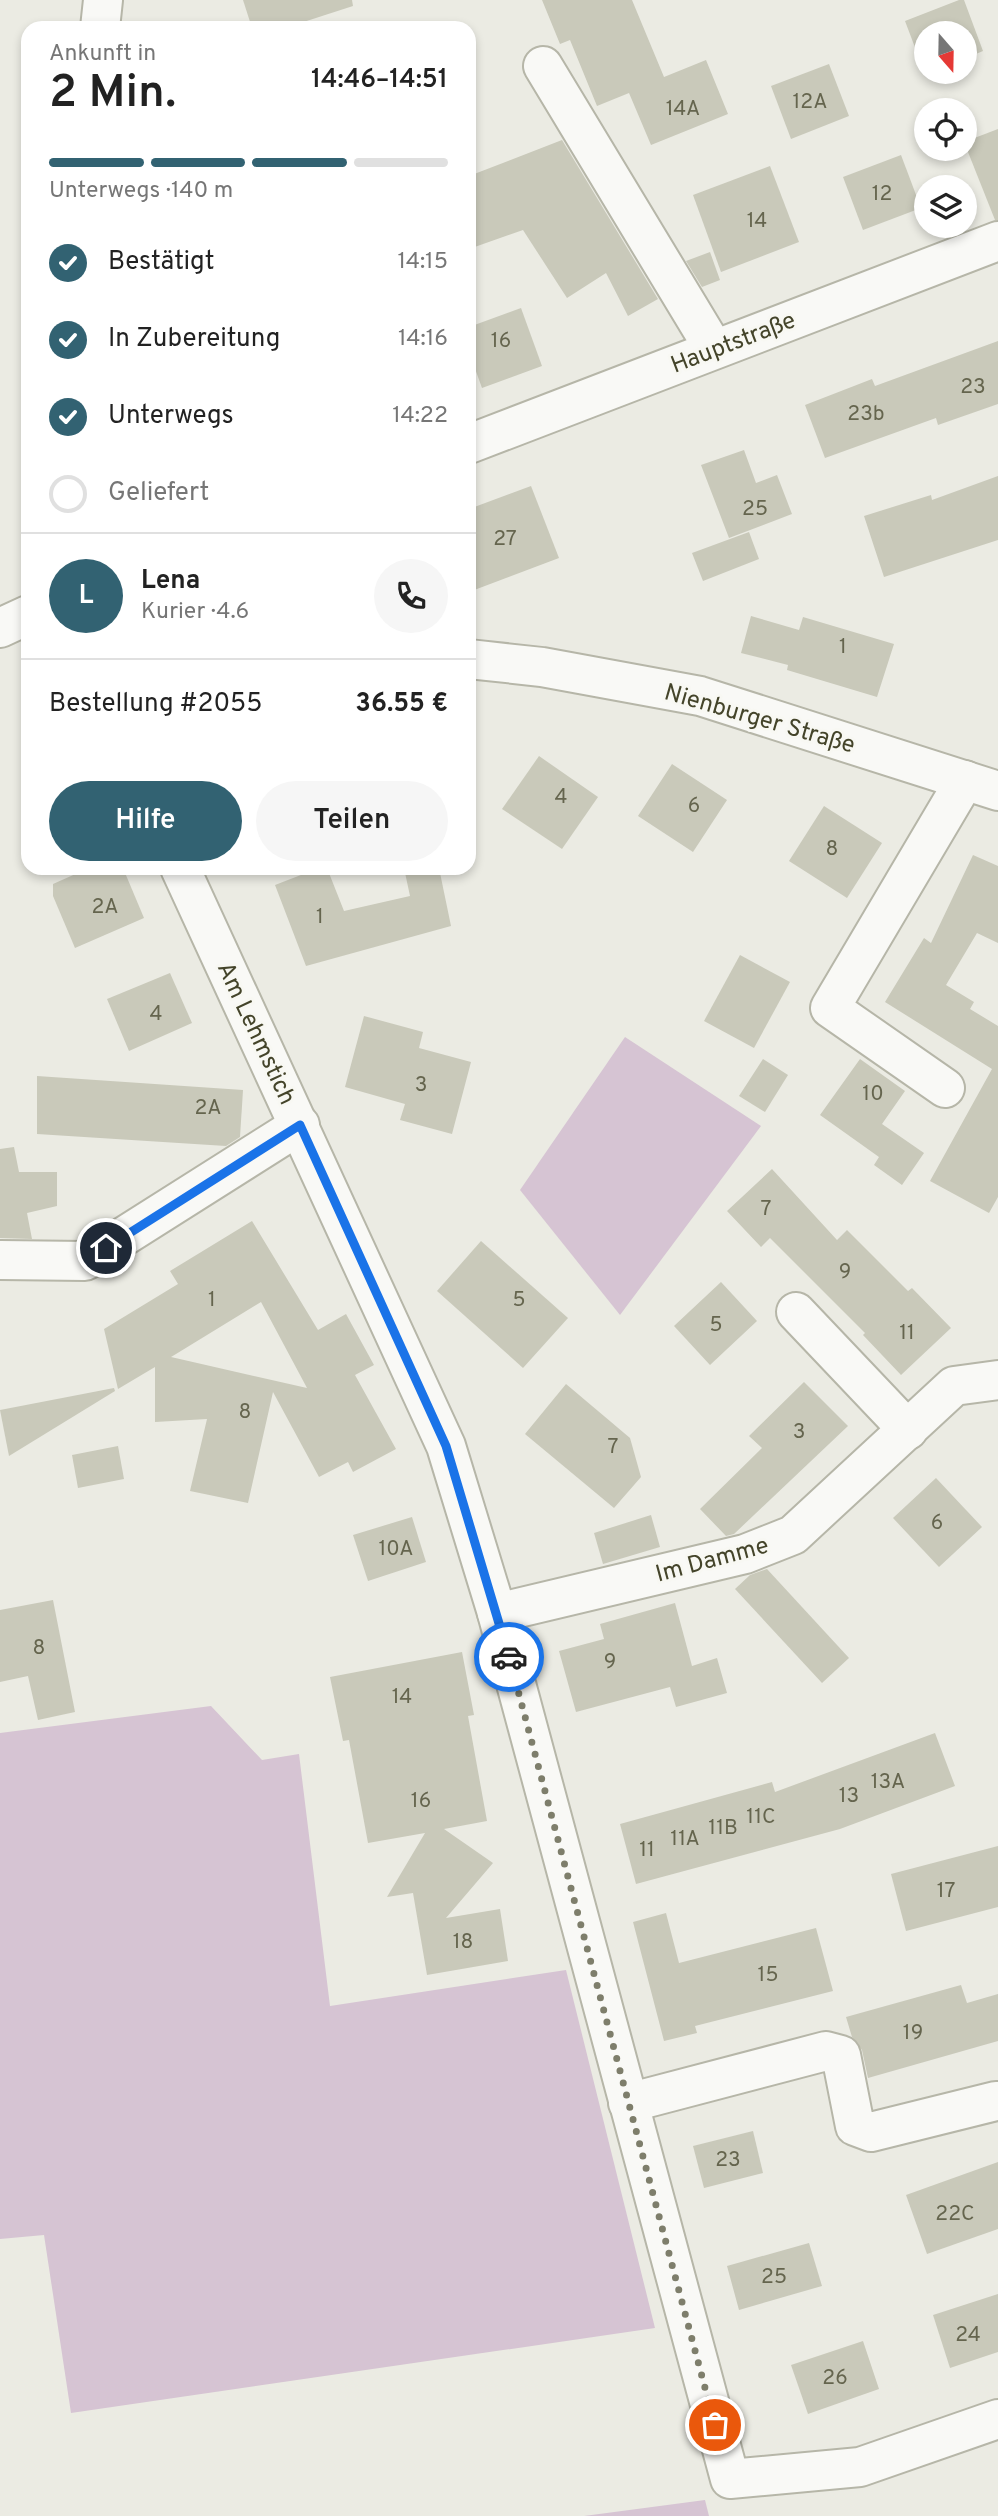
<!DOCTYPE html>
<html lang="de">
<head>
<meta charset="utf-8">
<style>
  :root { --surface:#fff; --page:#f6f6f6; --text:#222; --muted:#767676; --line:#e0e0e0; --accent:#326272 }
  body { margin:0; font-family:Overpass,sans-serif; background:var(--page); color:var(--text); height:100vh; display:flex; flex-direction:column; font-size:26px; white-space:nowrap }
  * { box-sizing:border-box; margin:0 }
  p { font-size:23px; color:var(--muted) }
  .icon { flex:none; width:38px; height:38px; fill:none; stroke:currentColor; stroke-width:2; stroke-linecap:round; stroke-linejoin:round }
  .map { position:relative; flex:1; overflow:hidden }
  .side { position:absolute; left:21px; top:21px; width:455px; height:854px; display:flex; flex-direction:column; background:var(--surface); border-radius:21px; box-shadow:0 4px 10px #0003 }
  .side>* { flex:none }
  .needle { width:46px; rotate:160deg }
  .fabs { position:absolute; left:914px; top:21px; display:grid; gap:14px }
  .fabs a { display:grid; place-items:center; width:63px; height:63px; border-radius:50%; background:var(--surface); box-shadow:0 4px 10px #0003; font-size:35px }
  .pin { position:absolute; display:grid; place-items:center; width:60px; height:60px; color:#fff; margin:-30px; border:4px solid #fff; border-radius:50%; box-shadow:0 2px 7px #0007 }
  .courier { position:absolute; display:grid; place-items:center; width:70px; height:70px; margin:-35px; border:5px solid #1a73e8; border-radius:50%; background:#fff; color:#222; box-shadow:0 2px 9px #0007 }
  .headline em { font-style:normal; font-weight:600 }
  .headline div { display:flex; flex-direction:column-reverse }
  .headline { display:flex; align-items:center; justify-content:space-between; height:119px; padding:0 28px }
  h1 { font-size:46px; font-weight:600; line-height:52px }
  .bar { display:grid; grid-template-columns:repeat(4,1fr); gap:10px 7px; align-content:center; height:84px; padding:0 28px }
  .bar i { height:9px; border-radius:5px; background:var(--line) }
  .bar .selected { background:var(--accent) }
  .bar p { grid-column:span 4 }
  .line { display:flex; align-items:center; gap:18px; padding:0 28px; border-top:2px solid var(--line) }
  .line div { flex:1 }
  .round { display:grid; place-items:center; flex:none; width:74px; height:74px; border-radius:37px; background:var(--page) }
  ol { padding:0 28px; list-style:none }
  li { display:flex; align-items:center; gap:21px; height:77px }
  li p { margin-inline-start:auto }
  li .icon { padding:7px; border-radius:50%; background:var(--accent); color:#fff; stroke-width:4 }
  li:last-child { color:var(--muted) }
  li i { width:38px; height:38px; border:4px solid var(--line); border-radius:50% }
  .button { display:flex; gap:14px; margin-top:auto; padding:14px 28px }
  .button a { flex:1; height:80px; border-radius:42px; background:var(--accent); color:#fff; font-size:28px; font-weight:600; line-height:80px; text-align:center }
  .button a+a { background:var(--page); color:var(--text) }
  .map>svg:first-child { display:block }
</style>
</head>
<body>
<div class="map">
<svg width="998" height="2516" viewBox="0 0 998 2516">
  <rect width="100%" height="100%" fill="#ebebe3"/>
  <!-- green -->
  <g fill="#d6c4d3">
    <path d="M625 1037 761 1126 620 1315 520 1190Z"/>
    <path d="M211 1706 262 1760 299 1754 330 2006 566 1970 655 2328 71 2413 44 2235 0 2239V1733Z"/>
    <path d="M705 2500 709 2516H584Z"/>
  </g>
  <!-- building -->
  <g fill="#c9c9ba" fill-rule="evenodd">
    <path d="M243 0H352L353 6 285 28H252Z"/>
    <path d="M542 0H632L664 77 706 60 728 114 651 145 629 93 597 106 570 40 560 44Z"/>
    <path d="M959 0H964L983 51 964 59V33H926V72H930L925 74 905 21Z"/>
    <path d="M829 64 849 116 791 139 771 86Z"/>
    <path d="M998 129V220H995L964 142Z"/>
    <path d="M562 140 658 299 628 316 606 273 567 298 523 230 469 249V176Z"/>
    <path d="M901 155 921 208 863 230 843 177Z"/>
    <path d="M770 166 799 242 721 272 693 195Z"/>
    <path d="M710 252 720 280 702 287 686 261Z"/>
    <path d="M521 308 542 366 482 388 469 352V327Z"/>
    <path d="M998 341V404L938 425 936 418 825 458 805 405 872 379 875 386Z"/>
    <path d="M744 450 756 483 777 475 792 514 729 538 701 465Z"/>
    <path d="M998 476V540L884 577 864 516 931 495 932 500Z"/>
    <path d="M531 486 559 558 469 592V509Z"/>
    <path d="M749 532 759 559 703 581 692 553Z"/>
    <path d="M751 616 799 630 803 617 894 644 877 697 787 670 788 665 741 653Z"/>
    <path d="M539 756 598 797 562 849 502 809Z"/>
    <path d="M672 764 727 800 693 852 638 816Z"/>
    <path d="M824 806 882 843 847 898 789 861Z"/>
    <path d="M973 855 998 866V943L977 933 946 985 974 1002 970 1009 998 1026V1197L989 1213 930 1181 992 1069 885 1002 924 938 931 943Z"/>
    <path d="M89 868H123L144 918 75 948 53 896V884Z"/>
    <path d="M319 868H327L344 911 410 896 404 868H439L451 926 306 966 275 885Z"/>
    <path d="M740 955 790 982 754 1048 704 1021Z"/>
    <path d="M170 973 192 1023 129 1051 107 999Z"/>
    <path d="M364 1016 423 1032 419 1048 471 1062 452 1134 400 1120 405 1104 345 1087Z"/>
    <path d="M763 1059 788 1075 765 1112 739 1096Z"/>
    <path d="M860 1059 905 1091 882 1124 924 1153 902 1185 874 1165 879 1157 820 1115Z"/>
    <path d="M37 1076 243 1090 240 1137 226 1146 37 1134Z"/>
    <path d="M14 1147 19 1172H57V1206L27 1213 32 1239 0 1238V1149Z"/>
    <path d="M772 1169 837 1240 847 1230 908 1291 912 1288 951 1328 901 1375 863 1335 865 1333 770 1238 761 1247 727 1211Z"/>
    <path d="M252 1221 318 1330 346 1314 374 1365 355 1375 396 1449 353 1472 348 1462 319 1477 273 1392 248 1503 190 1491 207 1419 155 1422V1367L118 1389 104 1329 178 1284 170 1271ZM261 1302 307 1388 171 1357 176 1354Z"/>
    <path d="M481 1241 568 1318 523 1368 437 1291Z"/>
    <path d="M721 1282 757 1321 710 1365 674 1326Z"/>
    <path d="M804 1382 848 1426 734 1534 726 1536 700 1509 762 1448 749 1436Z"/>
    <path d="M566 1384 630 1438 641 1477 614 1508 525 1434Z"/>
    <path d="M114 1388 115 1391 9 1456 0 1410Z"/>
    <path d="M118 1446 124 1479 78 1488 72 1455Z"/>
    <path d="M936 1478 982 1527 939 1567 893 1518Z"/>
    <path d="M651 1515 660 1547 603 1564 594 1533Z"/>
    <path d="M412 1517 426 1562 368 1581 353 1535Z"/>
    <path d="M767 1569 849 1658 822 1683 735 1589 750 1575Z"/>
    <path d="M53 1600 75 1712 38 1720 28 1676 0 1682V1610Z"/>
    <path d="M675 1603 692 1666 717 1658 727 1693 676 1707 670 1687 576 1712 559 1651 604 1639 600 1624Z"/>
    <path d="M462 1652 474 1715 468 1716 487 1821 444 1829 493 1863 446 1918 500 1909 508 1961 427 1975 413 1893 387 1897 425 1833 368 1843 349 1740 343 1741 330 1677Z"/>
    <path d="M935 1733 955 1786 840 1829 636 1884 620 1824 772 1782 775 1792Z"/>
    <path d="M998 1846V1907L906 1931 891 1874Z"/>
    <path d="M666 1913 679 1963 816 1928 833 1991 695 2026 697 2033 664 2041 633 1922Z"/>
    <path d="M961 1985 967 2003 998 1994V2041L868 2078 862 2050 852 2037 846 2017Z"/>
    <path d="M753 2131 763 2173 704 2188 693 2146Z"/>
    <path d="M998 2162V2229L927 2254 906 2195Z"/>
    <path d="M809 2243 822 2286 739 2310 727 2266Z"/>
    <path d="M998 2294V2352L950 2368 933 2315Z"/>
    <path d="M863 2341 879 2389 808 2414 791 2365Z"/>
  </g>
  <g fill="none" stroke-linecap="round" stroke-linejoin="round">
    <defs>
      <g id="minor">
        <path d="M100 28 103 0"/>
        <path d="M543 66 714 349"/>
        <path d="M469 444 998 241"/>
        <path d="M0 628 28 615"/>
        <path d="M469 659 542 667 700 696 998 791"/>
        <path d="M180 868 446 1446 497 1613 730 2479 860 2467 998 2419"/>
        <path d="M945 1088 830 1008 965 780"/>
        <path d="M0 1260 85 1261 300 1125"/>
        <path d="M796 1312 908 1430"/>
        <path d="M497 1613 745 1554 793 1535 954 1386 998 1380"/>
        <path d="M628 2103 826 2051 841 2055 855 2126 871 2132 996 2101"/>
      </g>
    </defs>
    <!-- minor casing -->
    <use href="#minor" stroke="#b6b6a8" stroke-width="42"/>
    <!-- minor -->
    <use href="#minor" stroke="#f9f9f6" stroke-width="38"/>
  </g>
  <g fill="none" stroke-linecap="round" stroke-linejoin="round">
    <!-- done -->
    <path stroke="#7e7e6b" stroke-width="7" stroke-dasharray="0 12.6" d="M509 1657 715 2425"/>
    <!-- route -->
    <path stroke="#1a73e8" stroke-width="9" d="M106 1248 300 1125 446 1446 509 1657"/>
  </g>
  <g text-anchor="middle" stroke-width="6" stroke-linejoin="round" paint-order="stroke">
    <!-- number labels -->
    <g font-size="21" fill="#65654e">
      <text x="810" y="108">12A</text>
      <text x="683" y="115">14A</text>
      <text x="882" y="200">12</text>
      <text x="757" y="227">14</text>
      <text x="501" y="347">16</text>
      <text x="973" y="393">23</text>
      <text x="866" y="420">23b</text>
      <text x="755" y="515">25</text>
      <text x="505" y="545">27</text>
      <text x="843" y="653">1</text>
      <text x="561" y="803">4</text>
      <text x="694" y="812">6</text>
      <text x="832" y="855">8</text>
      <text x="105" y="913">2A</text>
      <text x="320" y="923">1</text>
      <text x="156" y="1020">4</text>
      <text x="421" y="1091">3</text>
      <text x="873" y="1100">10</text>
      <text x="208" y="1114">2A</text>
      <text x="766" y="1215">7</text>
      <text x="845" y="1278">9</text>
      <text x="212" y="1306">1</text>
      <text x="519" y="1306">5</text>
      <text x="716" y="1331">5</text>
      <text x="907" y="1339">11</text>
      <text x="245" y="1418">8</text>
      <text x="799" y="1438">3</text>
      <text x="613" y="1453">7</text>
      <text x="937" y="1529">6</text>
      <text x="396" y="1555">10A</text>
      <text x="39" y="1654">8</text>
      <text x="610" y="1668">9</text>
      <text x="402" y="1703">14</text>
      <text x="888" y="1788">13A</text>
      <text x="849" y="1802">13</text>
      <text x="421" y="1807">16</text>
      <text x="761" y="1823">11C</text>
      <text x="723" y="1834">11B</text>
      <text x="685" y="1845">11A</text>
      <text x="647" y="1856">11</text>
      <text x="946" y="1897">17</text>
      <text x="463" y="1948">18</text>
      <text x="768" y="1981">15</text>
      <text x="913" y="2039">19</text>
      <text x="728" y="2166">23</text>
      <text x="955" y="2220">22C</text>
      <text x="774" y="2283">25</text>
      <text x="968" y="2341">24</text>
      <text x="835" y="2384">26</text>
    </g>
    <!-- street labels -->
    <g font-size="24" fill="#44442a" stroke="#f8f8f3">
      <text transform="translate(733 342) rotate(-21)" y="8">Hauptstraße</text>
      <text transform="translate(760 718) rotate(16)" y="8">Nienburger Straße</text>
      <text transform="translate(257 1033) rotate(65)" y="8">Am Lehmstich</text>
      <text transform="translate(712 1559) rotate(-15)" y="8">Im Damme</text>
    </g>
  </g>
</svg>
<div class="fabs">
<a><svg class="needle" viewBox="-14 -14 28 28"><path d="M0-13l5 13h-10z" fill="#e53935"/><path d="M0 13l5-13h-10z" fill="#767676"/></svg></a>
<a><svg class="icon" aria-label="locate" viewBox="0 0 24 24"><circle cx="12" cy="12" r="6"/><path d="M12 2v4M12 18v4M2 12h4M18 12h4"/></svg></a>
<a><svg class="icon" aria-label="layers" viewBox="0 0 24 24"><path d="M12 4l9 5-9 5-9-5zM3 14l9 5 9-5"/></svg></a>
</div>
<div class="pin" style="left:715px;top:2425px;background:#ea580c"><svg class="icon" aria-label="bag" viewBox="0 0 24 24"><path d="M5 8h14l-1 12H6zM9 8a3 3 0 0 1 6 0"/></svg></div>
<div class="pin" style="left:106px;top:1248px;background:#1f2937"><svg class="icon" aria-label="home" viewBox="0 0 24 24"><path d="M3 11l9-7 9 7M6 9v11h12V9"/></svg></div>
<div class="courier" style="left:509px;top:1657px"><svg class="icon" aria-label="car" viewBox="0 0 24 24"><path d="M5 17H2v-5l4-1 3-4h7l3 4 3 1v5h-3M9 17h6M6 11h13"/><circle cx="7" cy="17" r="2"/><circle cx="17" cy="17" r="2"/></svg></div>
<section class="side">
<div class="headline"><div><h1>2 Min.</h1><p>Ankunft in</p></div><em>14:46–14:51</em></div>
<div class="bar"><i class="selected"></i><i class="selected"></i><i class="selected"></i><i></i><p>Unterwegs · 140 m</p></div>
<ol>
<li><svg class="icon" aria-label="check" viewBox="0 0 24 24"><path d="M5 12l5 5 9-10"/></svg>Bestätigt<p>14:15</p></li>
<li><svg class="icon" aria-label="check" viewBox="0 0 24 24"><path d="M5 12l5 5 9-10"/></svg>In Zubereitung<p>14:16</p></li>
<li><svg class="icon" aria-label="check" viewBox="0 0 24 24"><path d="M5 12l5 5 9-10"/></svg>Unterwegs<p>14:22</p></li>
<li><i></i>Geliefert</li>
</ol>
<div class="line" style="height:126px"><b class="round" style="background:var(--accent);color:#fff">L</b><div><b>Lena</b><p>Kurier · 4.6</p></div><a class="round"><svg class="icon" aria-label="phone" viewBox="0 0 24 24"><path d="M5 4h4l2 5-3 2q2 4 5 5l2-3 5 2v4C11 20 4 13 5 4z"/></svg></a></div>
<div class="line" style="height:91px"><div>Bestellung #2055</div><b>36.55 €</b></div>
<div class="button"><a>Hilfe</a><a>Teilen</a></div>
</section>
</div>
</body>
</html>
